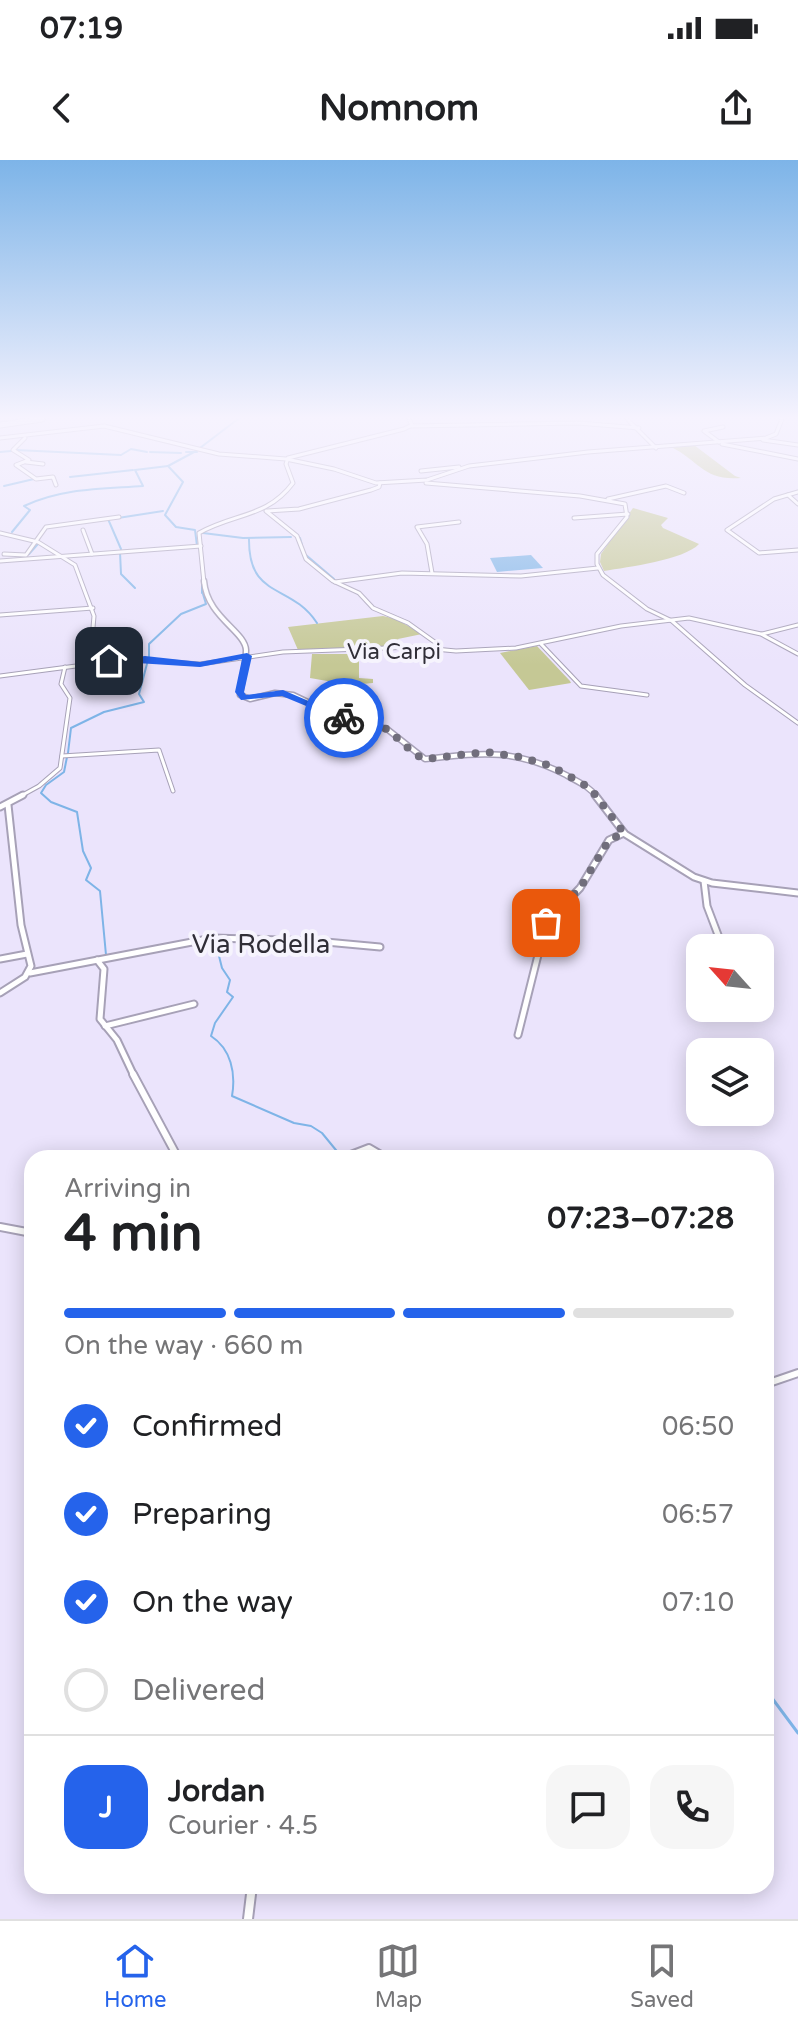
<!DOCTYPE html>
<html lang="en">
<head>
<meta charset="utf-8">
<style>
  :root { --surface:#fff; --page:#f6f6f6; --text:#202124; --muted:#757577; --line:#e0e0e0; --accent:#2563eb }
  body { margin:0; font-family:"Varela Round",sans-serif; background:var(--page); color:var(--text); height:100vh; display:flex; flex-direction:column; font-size:30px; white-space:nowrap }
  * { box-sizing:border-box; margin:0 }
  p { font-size:26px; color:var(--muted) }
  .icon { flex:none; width:44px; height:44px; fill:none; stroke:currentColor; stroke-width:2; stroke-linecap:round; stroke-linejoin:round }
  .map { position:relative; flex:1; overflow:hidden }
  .panel { position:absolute; left:24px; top:990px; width:750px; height:744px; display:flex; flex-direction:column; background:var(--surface); border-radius:24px; box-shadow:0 4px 20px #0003 }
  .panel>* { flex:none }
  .needle { width:52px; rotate:297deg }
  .tools { position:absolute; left:686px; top:774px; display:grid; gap:16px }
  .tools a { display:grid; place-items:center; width:88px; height:88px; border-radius:16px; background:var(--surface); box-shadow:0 4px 20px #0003; font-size:40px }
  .pin { position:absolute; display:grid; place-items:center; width:68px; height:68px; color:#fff; margin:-34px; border-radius:16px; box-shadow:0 4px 12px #0006 }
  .courier { position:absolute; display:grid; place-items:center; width:80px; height:80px; margin:-40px; border:6px solid #2563eb; border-radius:50%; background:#fff; color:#222; box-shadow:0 2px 10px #0007 }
  .head em { font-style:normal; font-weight:700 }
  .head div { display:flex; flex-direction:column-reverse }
  .head { display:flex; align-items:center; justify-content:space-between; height:136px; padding:0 40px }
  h1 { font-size:52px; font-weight:700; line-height:60px }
  .bar { display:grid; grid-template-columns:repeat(4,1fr); gap:12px 8px; align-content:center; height:96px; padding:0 40px }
  .bar i { height:10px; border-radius:6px; background:var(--line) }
  .bar .on { background:var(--accent) }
  .bar p { grid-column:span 4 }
  .line { display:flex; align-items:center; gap:20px; padding:0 40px; border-top:2px solid var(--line) }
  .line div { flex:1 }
  .round { display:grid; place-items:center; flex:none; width:84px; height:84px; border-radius:24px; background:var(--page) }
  ol { padding:0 40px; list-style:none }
  li { display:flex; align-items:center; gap:24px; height:88px }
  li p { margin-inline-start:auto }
  li .icon { padding:8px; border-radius:50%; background:var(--accent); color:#fff; stroke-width:4 }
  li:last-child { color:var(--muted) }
  li i { width:44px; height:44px; border:4px solid var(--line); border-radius:50% }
  .status { display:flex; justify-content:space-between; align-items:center; height:56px; padding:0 40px; background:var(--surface); direction:ltr }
  .status svg { height:22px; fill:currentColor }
  header { display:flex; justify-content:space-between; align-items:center; height:104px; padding:0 40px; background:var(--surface); font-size:36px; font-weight:700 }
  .dock { display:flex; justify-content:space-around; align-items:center; height:112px; border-top:2px solid var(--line); background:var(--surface); font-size:22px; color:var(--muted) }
  .dock a { display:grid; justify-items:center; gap:4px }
  .dock .on { color:var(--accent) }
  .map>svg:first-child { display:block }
</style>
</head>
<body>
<div class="status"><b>07:19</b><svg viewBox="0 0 49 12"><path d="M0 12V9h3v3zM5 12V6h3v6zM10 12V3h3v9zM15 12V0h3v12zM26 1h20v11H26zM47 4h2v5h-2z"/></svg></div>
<header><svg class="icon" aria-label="back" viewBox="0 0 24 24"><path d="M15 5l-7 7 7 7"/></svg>Nomnom<svg class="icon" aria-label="share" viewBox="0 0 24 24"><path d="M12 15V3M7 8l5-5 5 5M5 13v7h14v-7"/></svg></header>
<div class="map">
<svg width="798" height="1759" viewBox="0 0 798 1759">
  <rect width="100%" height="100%" fill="#ebe4fc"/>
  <!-- green -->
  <g fill="#c5c895">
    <path d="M694 285 735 316 741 318C703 321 700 301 671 287Z"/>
    <path d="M633 348 668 358 661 365 663 368 699 384C684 400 628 407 604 411L600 402 601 394Z"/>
    <path d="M383 456 396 459 422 474 398 479 401 487 298 490 288 467Z"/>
    <path d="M537 486 570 521 571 523 529 530 500 493Z"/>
    <path d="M312 494H359V518L373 519V523L350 525 310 518Z"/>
  </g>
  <!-- water -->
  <path fill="#7eb4e7" d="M531 395 543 408 497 412 490 398Z"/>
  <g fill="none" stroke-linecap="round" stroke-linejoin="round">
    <!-- stream-far1 -->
    <g stroke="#7eb4e7" stroke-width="2">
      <path d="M16 290 121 295 131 289 147 292"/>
      <path d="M0 292 11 291"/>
      <path d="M150 292 181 293"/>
      <path d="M186 292H197"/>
      <path d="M70 317 133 310"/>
      <path d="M4 326 34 319"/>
      <path d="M118 358 163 351"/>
      <path d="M108 359 121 389"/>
      <path d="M12 372 30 350 24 346C62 328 102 329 143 326L135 310 168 306"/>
      <path d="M203 373 243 378 291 377"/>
      <path d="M249 378C248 440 290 422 317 463"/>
      <path d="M300 378 302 385"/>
      <path d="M197 386 195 370 176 367 165 355 183 322 168 306 196 291 238 259"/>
      <path d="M120 392 121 414 135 428"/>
      <path d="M29 394 38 384"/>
      <path d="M306 395 334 419"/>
      <path d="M202 412V433"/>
      <path d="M149 497V484L181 454 206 444 203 434"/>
      <path d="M68 593 71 568 104 552 144 542 139 534 148 500"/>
      <path d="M67 597 64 612 46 625 41 633 51 642 77 652 83 691 91 708 86 720 100 731 106 795"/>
      <path d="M216 784 222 808 230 820 227 832 233 837 215 863 211 876C231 889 236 913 232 936L294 963 311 966 322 973 340 995"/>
      <path d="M119 798 140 794"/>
    </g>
    <!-- stream -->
    <path stroke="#7eb4e7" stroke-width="3" d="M766 1530 798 1573"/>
    <defs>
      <g id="minor-far3">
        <path d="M627 259 656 288"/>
        <path d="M411 266 578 263 639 268"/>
        <path d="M0 278 104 266 219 294 286 299 334 309 376 323 427 320 469 306 588 292 766 278 776 274 782 259"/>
        <path d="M25 278 13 290 29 300 16 305 36 319 53 317 56 325"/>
        <path d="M763 280 798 285"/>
        <path d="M719 282 704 271 723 267"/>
        <path d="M722 284 798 299"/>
        <path d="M26 302 43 304"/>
        <path d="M421 311 459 307"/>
        <path d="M426 323 580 336 625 344 627 357 597 394V404L603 415 647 449 672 461 745 525 798 563"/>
        <path d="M798 332 774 339 727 370 759 393 798 390"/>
        <path d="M788 335 798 344"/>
        <path d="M608 339 666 326 684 333"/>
        <path d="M266 351 297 376 306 399 333 421 359 433 373 448 408 463 436 483 438 489"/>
        <path d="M267 351 299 349 371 330 379 327 380 323"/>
        <path d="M574 358 628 354"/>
        <path d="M83 370 92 394"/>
        <path d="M0 373 38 382 75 405 94 456 90 503"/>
        <path d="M4 394 26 395 46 367 119 357"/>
        <path d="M0 401 201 386"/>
        <path d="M432 413 427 384 417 367 459 362"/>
        <path d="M335 422 402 413 521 416 598 408"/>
        <path d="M0 455 93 448"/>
        <path d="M762 474 798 465"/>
        <path d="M541 484 581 526 647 535"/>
        <path d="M0 516 129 499 200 504 283 492 413 487 456 491 516 488 621 466 689 458 761 474 798 494"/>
        <path d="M123 530 129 499"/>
        <path d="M62 596 159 590 173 631"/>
        <path d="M19 637 39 626 60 608 70 538 61 524 65 507"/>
      </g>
      <g id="minor-far2">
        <path d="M0 647 23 635"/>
        <path d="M704 721 707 746 723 788"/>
        <path d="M0 799 27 794"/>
        <path d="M97 800 104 809 100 859 117 880 134 916"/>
        <path d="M30 813 213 778 315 781 380 787"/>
        <path d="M0 833 25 817 31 806 21 765 8 645"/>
        <path d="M105 866 194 844"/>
        <path d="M518 875 546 763 580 728 609 680 624 673"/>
      </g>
      <g id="minor-far1">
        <path d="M133 914 178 998"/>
        <path d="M343 998 369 988 386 998"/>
        <path d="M0 1067 32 1073"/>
        <path d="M766 1224 798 1213"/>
      </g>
      <path id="minor" d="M248 1759 252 1726"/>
      <path id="tertiary-far2" d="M204 423 199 373C234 353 267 358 293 323L286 304 288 298 404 269 412 265 409 259"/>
      <path id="tertiary-far1" d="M204 421C207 457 245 471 246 490 246 504 242 521 240 535L250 539 275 533 293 535 339 557 387 569 425 599C481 593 514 588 566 615 578 622 589 626 597 637"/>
      <path id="tertiary" d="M595 635 625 674 694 717 712 723 798 733"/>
      <path id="motorway" d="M0 265 42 259"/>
    </defs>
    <!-- minor-far3 casing -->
    <use href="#minor-far3" stroke="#a7a1b7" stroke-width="5"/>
    <!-- minor-far2 casing -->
    <use href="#minor-far2" stroke="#a7a1b7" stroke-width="9"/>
    <!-- minor-far1 casing -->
    <use href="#minor-far1" stroke="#a7a1b7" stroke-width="10"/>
    <!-- minor casing -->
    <use href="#minor" stroke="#a7a1b7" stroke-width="12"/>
    <!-- tertiary-far2 casing -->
    <use href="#tertiary-far2" stroke="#a7a1b7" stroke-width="5"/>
    <!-- tertiary-far1 casing -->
    <use href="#tertiary-far1" stroke="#a7a1b7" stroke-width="7"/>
    <!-- tertiary casing -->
    <use href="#tertiary" stroke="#a7a1b7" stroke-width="9"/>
    <!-- motorway casing -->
    <use href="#motorway" stroke="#a7a1b7" stroke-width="7"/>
    <!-- minor-far3 -->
    <use href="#minor-far3" stroke="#fff" stroke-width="3"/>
    <!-- minor-far2 -->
    <use href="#minor-far2" stroke="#fff" stroke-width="5"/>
    <!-- minor-far1 -->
    <use href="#minor-far1" stroke="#fff" stroke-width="6"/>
    <!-- minor -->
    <use href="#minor" stroke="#fff" stroke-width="8"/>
    <!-- tertiary-far2 -->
    <use href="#tertiary-far2" stroke="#fff" stroke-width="3"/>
    <!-- tertiary-far1 -->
    <use href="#tertiary-far1" stroke="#fff" stroke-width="4"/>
    <!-- tertiary -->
    <use href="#tertiary" stroke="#fff" stroke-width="5"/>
    <!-- motorway -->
    <use href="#motorway" stroke="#fff" stroke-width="5"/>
  </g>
  <!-- sky -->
  <linearGradient id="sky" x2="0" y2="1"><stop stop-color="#7db4e8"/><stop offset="0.51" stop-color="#f6f3fe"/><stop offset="1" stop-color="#f6f3fe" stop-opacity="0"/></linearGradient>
  <rect width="798" height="505" fill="url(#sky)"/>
  <!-- route -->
  <path fill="#2563eb" d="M247 493 252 496 244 532 246 535 283 530 348 558 340 560 282 536 241 540 235 532 242 499 200 507 105 501 145 496 200 502Z"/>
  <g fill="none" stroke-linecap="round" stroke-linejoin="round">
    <!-- done -->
    <path stroke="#716e7c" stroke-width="8" stroke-dasharray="0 14.4" d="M344 558 387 569 416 595 425 599 486 592 520 597 551 606 590 628 624 673 609 680 580 728 546 763"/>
  </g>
  <g text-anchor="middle" stroke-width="8" stroke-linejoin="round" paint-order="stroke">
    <!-- far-street labels -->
    <g font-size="22" fill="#302e37" stroke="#f6f4fd">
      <text x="394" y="499">Via Carpi</text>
    </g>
    <!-- street labels -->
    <g font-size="26" fill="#302e37" stroke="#f6f4fd">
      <text x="261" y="793">Via Rodella</text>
    </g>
  </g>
</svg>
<div class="tools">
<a><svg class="needle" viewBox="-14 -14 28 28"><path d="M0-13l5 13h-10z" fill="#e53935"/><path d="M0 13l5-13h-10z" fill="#757577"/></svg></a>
<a><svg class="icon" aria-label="layers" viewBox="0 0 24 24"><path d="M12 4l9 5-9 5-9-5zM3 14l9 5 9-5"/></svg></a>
</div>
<div class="pin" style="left:546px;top:763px;background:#ea580c"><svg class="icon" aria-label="bag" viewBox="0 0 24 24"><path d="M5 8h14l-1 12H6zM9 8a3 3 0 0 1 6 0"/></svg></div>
<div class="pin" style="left:109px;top:501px;background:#1f2937"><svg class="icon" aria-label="home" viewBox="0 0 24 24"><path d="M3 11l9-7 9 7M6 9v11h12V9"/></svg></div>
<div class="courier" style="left:344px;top:558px"><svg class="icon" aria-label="bike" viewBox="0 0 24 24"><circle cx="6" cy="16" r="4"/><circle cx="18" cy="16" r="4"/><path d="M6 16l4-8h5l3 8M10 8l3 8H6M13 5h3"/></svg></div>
<section class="panel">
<div class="head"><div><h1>4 min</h1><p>Arriving in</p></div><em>07:23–07:28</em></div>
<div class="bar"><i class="on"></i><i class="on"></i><i class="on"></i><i></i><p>On the way · 660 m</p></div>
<ol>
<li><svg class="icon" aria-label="check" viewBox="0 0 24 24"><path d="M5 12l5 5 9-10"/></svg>Confirmed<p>06:50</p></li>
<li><svg class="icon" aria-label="check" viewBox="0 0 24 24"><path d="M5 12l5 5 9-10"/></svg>Preparing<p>06:57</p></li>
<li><svg class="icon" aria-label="check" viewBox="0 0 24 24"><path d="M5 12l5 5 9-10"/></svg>On the way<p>07:10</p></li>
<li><i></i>Delivered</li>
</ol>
<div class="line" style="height:144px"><b class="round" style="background:var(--accent);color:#fff">J</b><div><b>Jordan</b><p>Courier · 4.5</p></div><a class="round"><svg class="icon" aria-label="chat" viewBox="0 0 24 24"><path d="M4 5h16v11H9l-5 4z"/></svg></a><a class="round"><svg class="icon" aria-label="phone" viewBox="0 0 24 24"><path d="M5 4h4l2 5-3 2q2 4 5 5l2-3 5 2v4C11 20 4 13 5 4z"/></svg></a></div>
</section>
</div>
<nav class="dock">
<a class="on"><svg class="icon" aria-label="home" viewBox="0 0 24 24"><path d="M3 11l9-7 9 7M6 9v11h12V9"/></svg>Home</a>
<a><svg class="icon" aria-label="map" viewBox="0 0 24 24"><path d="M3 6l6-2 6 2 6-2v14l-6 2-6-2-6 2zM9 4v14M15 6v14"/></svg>Map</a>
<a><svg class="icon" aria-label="saved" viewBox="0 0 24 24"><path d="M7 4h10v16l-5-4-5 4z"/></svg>Saved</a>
</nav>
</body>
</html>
